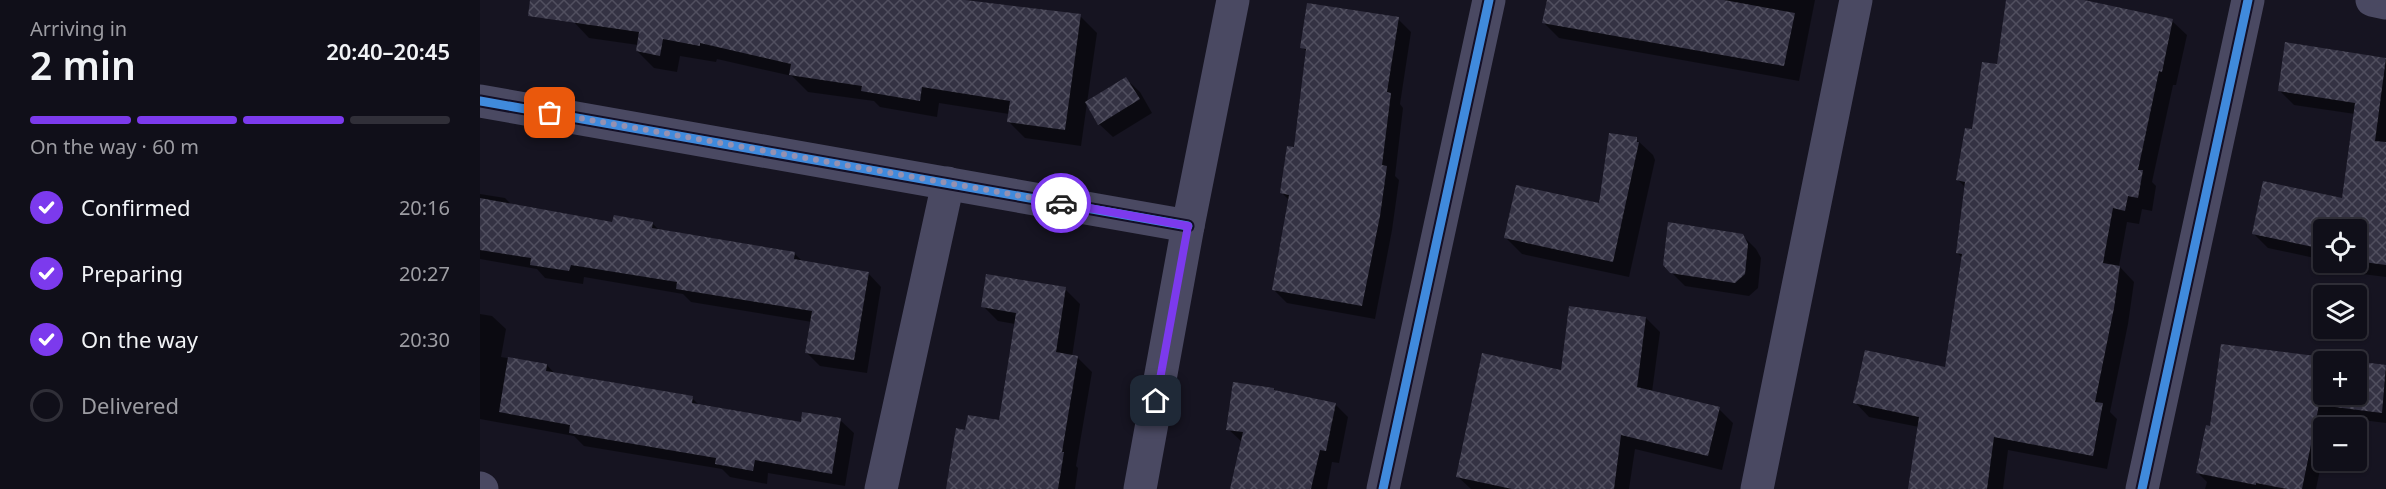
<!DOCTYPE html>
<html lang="en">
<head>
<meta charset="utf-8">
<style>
  :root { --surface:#100f19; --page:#1e1d26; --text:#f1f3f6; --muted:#9c9ca2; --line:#302f38; --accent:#7c3aed }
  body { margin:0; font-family:"Noto Sans",sans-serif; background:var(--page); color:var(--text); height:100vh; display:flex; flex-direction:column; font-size:22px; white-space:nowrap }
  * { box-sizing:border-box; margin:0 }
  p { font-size:20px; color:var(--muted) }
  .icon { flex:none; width:33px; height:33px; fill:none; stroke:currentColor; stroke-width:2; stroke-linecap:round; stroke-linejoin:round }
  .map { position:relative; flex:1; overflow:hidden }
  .sheet { display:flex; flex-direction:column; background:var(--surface); width:480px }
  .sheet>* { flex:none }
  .fabs { position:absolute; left:1833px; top:219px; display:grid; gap:12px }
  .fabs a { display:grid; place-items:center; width:54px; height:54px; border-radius:6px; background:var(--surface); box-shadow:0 2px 4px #0004,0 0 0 2px var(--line); font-size:30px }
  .pin { position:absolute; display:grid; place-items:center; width:51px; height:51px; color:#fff; margin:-26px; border-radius:12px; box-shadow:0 3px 9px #0006 }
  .courier { position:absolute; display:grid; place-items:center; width:60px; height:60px; margin:-30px; border:4px solid #7c3aed; border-radius:50%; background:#fff; color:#222; box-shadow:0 2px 8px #0007 }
  .summary em { font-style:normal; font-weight:600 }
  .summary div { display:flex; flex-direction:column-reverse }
  .summary { display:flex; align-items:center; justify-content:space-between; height:102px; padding:0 30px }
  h1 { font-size:39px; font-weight:600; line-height:45px }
  .bar { display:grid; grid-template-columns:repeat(4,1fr); gap:9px 6px; align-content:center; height:72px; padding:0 30px }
  .bar i { height:8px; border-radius:4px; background:var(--line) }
  .bar .active { background:var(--accent) }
  .bar p { grid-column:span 4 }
  ol { padding:0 30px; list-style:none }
  li { display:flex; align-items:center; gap:18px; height:66px }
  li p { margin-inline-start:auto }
  li .icon { padding:6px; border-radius:50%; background:var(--accent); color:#fff; stroke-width:4 }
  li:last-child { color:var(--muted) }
  li i { width:33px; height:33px; border:3px solid var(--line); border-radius:50% }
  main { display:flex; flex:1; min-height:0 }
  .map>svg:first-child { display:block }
</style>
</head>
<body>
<main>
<section class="sheet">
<div class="summary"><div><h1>2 min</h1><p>Arriving in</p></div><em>20:40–20:45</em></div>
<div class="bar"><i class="active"></i><i class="active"></i><i class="active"></i><i></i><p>On the way · 60 m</p></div>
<ol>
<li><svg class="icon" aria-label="check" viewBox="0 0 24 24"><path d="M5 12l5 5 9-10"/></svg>Confirmed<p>20:16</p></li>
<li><svg class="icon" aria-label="check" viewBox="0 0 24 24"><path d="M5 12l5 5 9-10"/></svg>Preparing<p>20:27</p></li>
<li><svg class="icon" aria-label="check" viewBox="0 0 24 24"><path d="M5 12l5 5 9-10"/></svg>On the way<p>20:30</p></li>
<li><i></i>Delivered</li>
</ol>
</section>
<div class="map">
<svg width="1906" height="489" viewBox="0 0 1906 489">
  <defs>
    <pattern id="building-cross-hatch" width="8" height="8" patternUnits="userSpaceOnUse" patternTransform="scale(1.5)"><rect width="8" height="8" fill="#343243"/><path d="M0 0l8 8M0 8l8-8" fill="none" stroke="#514f5f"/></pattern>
  </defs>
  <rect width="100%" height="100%" fill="#161421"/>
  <!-- shadow -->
  <g fill="#0007">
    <path d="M96 0H475L600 16 617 33 607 103 646 79 660 92 672 113 633 137 619 124 607 103 601 146 545 138 528 121 529 114 459 103 457 117 400 107 394 101 328 92 312 76 237 59 236 62 200 56 197 72 174 68 157 51 158 45 109 38 93 21Z"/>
    <path d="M1068 0H1335L1319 81 1079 38 1064 23Z"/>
    <path d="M1527 0H1596L1692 21 1707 35 1696 85H1693L1672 182 1676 186 1672 211 1662 209 1659 224 1647 222 1639 266 1654 282 1648 324 1630 412 1637 419 1627 469 1528 450 1523 489H1430L1439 427 1389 417 1375 402 1467 369 1483 258 1477 253 1486 188 1478 180 1493 131 1518 66Z"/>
    <path d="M918 19 931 32 920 104 923 108 915 176 919 180 912 230 895 319 807 303 794 290 809 200 802 193 816 149 827 52 822 47Z"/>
    <path d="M1806 44 1906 58V277L1859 271 1850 262H1876V230H1844V260L1788 248 1773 233 1863 200 1875 114 1814 105 1799 90Z"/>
    <path d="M1156 139 1173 155 1175 160 1149 277 1042 254 1026 238 1120 205Z"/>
    <path d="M0 194 25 198 33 206 134 224 172 223 180 231 314 253 323 262 388 273 401 287 387 373 340 366 326 352 332 322 211 302 203 294 104 277 103 284 65 278 57 269 0 259Z"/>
    <path d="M1262 235 1276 249 1281 258 1278 288 1269 296 1205 286 1184 265Z"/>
    <path d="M585 289 600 304 592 357H597L612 372 596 466 598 468 595 489H467L487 431 520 422 535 324 518 321 503 306Z"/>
    <path d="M0 314 12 316 26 329 21 357 67 365 76 375 212 398 221 407 322 423 360 420 374 433 365 486 288 473 287 484 250 477 242 469 104 446 94 436 0 419Z"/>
    <path d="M1166 318 1180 332 1172 392 1239 409 1253 423 1242 470 1155 449 1149 489H991L978 477 1082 372Z"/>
    <path d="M1844 362V394H1876V363L1906 367V423L1850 416 1848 428H1844V451L1836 489H1725L1727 482 1718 473 1731 428Z"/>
    <path d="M794 389 797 392 855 404 868 417 859 463 852 462 847 489H752L762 442 748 429Z"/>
  </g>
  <!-- building -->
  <g fill="url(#building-cross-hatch)" fill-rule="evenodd">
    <path d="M50 0H485L601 14 585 130 527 122 530 101 442 87 440 101 381 91 382 86 309 75 311 64 220 43V46L183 39 180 56 156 51 159 32 48 16Z"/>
    <path d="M1067 0H1244L1315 13 1304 66 1062 23Z"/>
    <path d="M1526 0H1604L1693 19 1682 72 1679 71 1658 170H1663L1658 198 1648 196 1645 211 1633 208 1623 263 1640 266 1634 308 1615 402 1623 403 1613 456 1514 437 1507 489H1428L1439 417 1373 403 1385 350 1465 367 1482 254 1476 253 1485 182 1476 180 1485 128 1492 129 1502 62 1517 64Z"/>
    <path d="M827 3 919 17 907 92 911 93 902 165 907 166 900 216 882 306 792 290 809 195 800 193 807 146 814 147 826 49 820 48Z"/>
    <path d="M1805 42 1906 58 1895 141 1906 142V265L1876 261V230H1844V257L1843 249 1772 234 1783 181 1862 198 1875 103 1798 91Z"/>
    <path d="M646 77 660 99 618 125 605 102Z"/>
    <path d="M1129 133 1157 137V142H1159L1133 262 1024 238 1036 185 1119 203Z"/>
    <path d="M0 198 132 222 134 215 173 222 172 228 315 252 314 259 389 272 374 360 325 353 332 311 196 289 197 282 91 265 89 271 50 265 51 258 0 250Z"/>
    <path d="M1188 222 1263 234 1268 244 1265 274 1255 283 1190 273 1183 265Z"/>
    <path d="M506 274 586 287 576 352 598 356 582 452H584L578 489H466L476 428 485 430 488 415 519 420 536 313 501 307Z"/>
    <path d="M1089 306 1166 317 1157 387 1240 407 1228 456 1141 435 1134 489H1032L976 477 1002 353 1081 370Z"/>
    <path d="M1741 344 1906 365 1902 413 1839 405 1822 489H1807L1776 483V485L1716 473 1726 425 1730 426ZM1844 362H1876V394H1844Z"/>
    <path d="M28 357 67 364 66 371 213 396 212 403 321 422 322 412 361 418 352 474 275 460 273 471 235 464 236 458 89 433 90 425 19 412Z"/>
    <path d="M753 382 794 388V390L856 403 846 451 840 450 831 489H750L763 432 746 430Z"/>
  </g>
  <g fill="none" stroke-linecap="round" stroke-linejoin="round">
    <!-- minor -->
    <g stroke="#4a4962" stroke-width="33">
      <path d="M1892 0 1906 3"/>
      <path d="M0 101 708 226"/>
      <path d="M0 488 2 489"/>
      <path d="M401 489 468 183"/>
      <path d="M903 489 1009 0"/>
      <path d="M1277 489 1376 0"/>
      <path d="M1662 489 1768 0"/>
    </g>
    <!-- tertiary -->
    <path stroke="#4a4962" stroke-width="33" d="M660 489 708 226 753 0"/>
    <defs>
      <g id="cycleway">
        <path d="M0 101 708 226"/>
        <path d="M903 489 1009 0"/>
        <path d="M1662 489 1768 0"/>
      </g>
    </defs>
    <!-- cycleway casing -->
    <use href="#cycleway" stroke="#130f26" stroke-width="13"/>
    <!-- cycleway -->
    <use href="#cycleway" stroke="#408adc" stroke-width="9"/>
  </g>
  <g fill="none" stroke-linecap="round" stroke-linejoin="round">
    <!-- done -->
    <path stroke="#9591b1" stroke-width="6" stroke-dasharray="0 10.8" d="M70 113 581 203"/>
    <!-- route -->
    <path stroke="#7c3aed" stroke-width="8" d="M581 203 708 226 676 401"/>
  </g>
</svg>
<div class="fabs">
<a><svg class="icon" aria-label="locate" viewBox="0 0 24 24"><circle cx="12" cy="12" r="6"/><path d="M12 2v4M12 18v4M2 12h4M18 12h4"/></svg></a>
<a><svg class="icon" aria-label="layers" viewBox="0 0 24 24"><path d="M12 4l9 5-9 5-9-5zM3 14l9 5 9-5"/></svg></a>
<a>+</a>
<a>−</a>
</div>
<div class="pin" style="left:70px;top:113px;background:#ea580c"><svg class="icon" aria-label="bag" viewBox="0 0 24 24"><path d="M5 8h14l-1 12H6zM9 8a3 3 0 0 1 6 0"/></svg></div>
<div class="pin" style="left:676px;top:401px;background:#1f2937"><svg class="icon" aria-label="home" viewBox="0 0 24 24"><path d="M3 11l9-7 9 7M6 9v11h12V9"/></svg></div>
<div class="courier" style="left:581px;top:203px"><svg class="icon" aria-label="car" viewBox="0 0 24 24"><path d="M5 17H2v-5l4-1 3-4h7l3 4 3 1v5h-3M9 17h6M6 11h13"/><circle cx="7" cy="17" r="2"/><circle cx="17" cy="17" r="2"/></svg></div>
</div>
</main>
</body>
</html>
